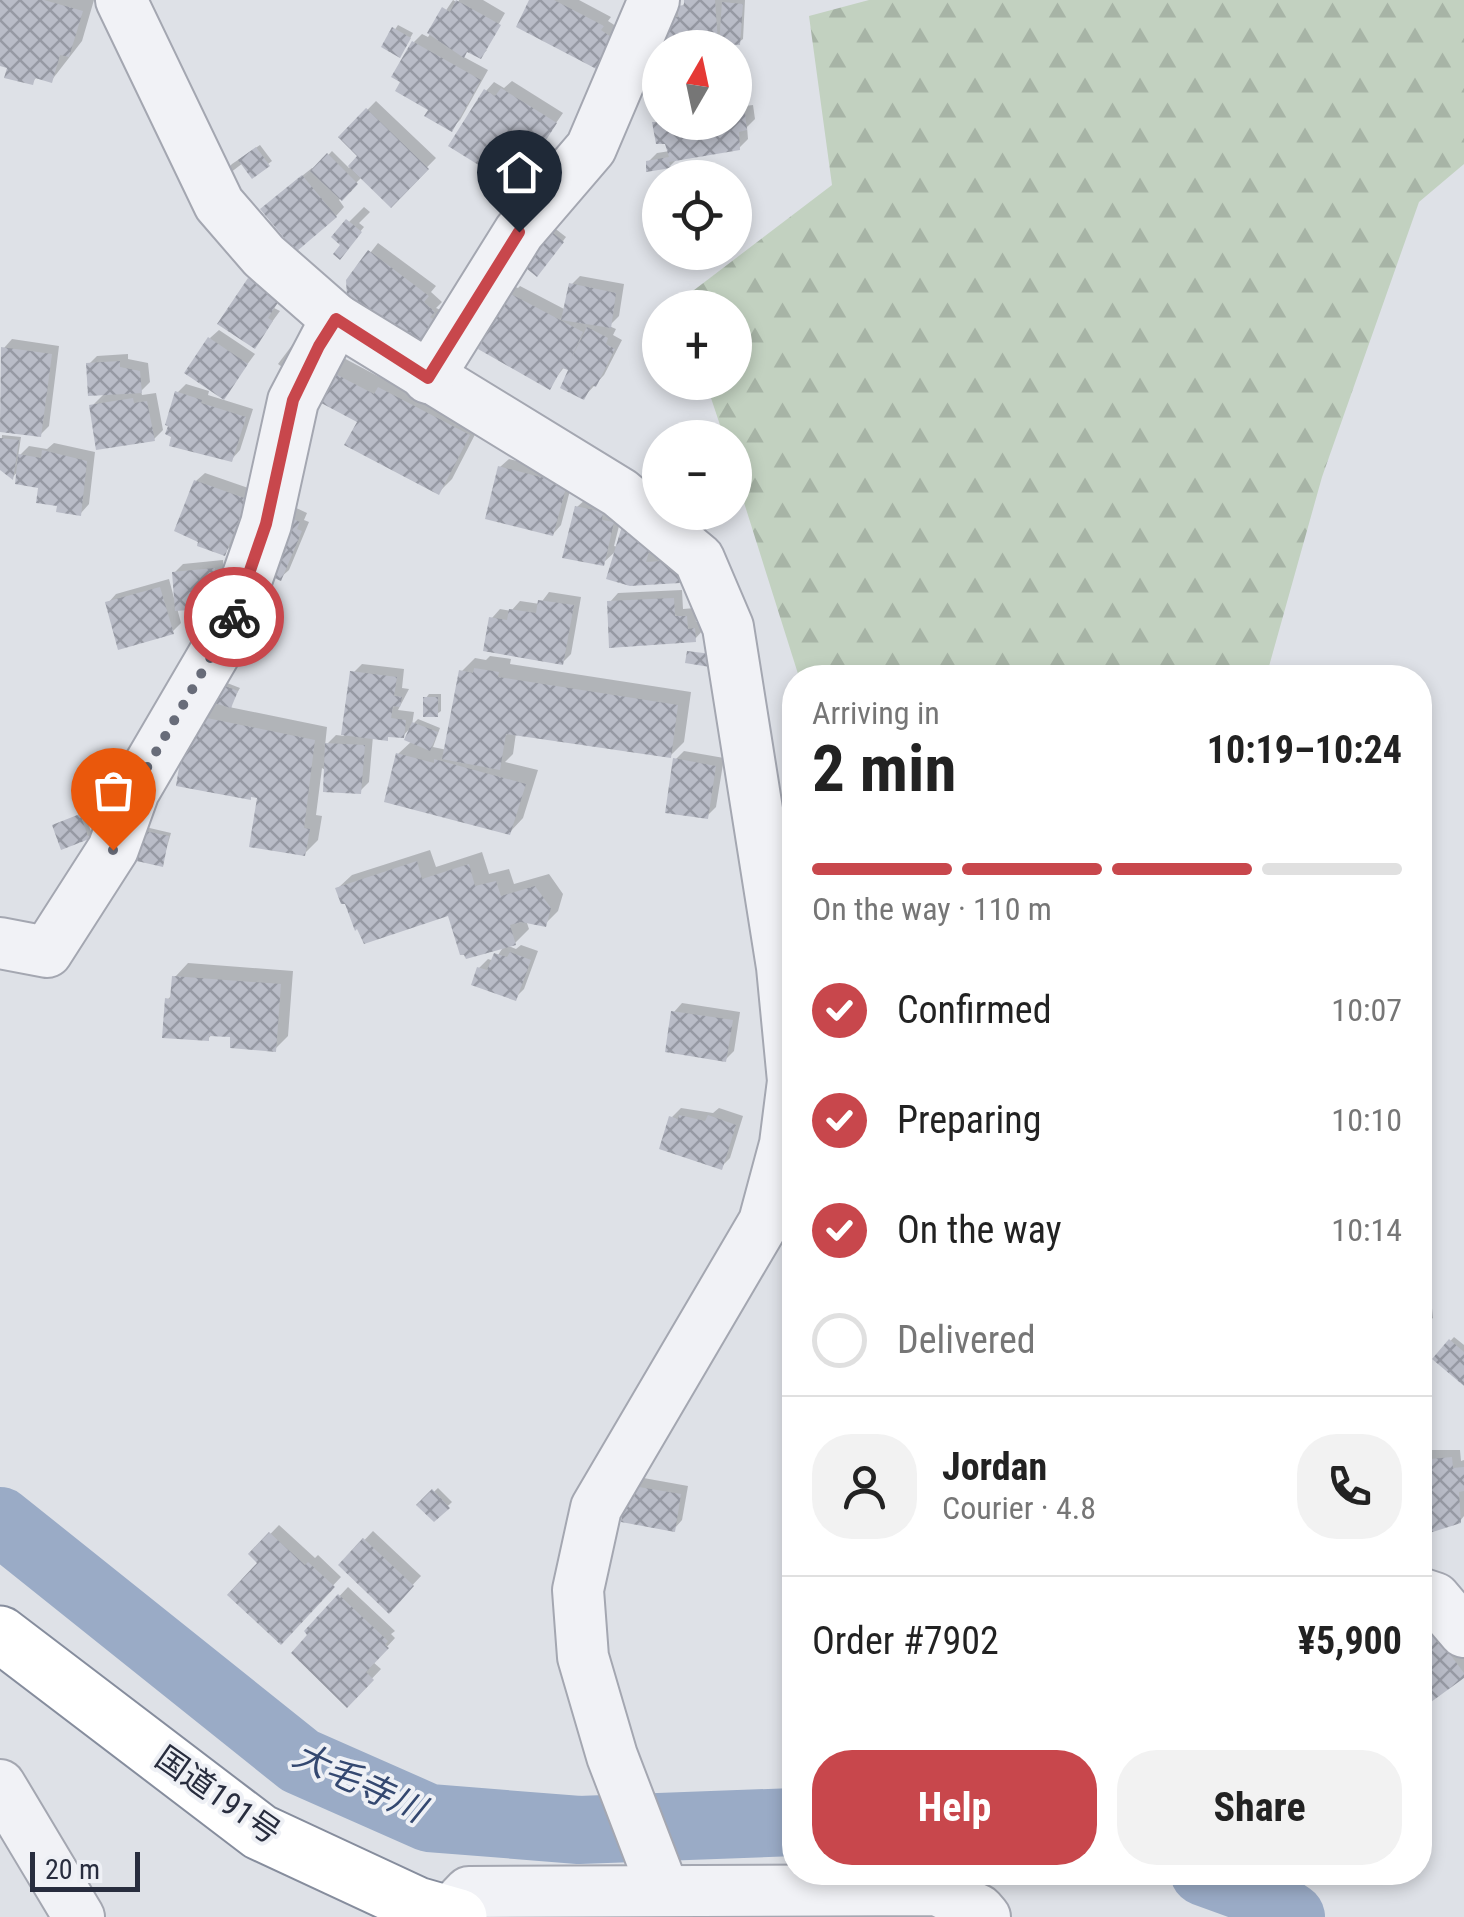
<!DOCTYPE html>
<html lang="en">
<head>
<meta charset="utf-8">
<style>
  :root { --surface:#fff; --page:#f2f2f2; --text:#222; --muted:#767676; --line:#e0e0e0; --accent:#c8474c }
  body { margin:0; font-family:"Roboto Condensed","Noto Sans JP",sans-serif; background:var(--page); color:var(--text); height:100vh; display:flex; flex-direction:column; font-size:38px; white-space:nowrap }
  * { box-sizing:border-box; margin:0 }
  p { font-size:32px; color:var(--muted) }
  .icon { flex:none; width:55px; height:55px; fill:none; stroke:currentColor; stroke-width:2; stroke-linecap:round; stroke-linejoin:round }
  .map { position:relative; flex:1; overflow:hidden }
  .sheet { position:absolute; left:782px; top:665px; width:650px; height:1220px; display:flex; flex-direction:column; background:var(--surface); border-radius:40px; box-shadow:0 5px 15px #0003 }
  .sheet>* { flex:none }
  .needle { width:65px; rotate:9deg }
  .controls { position:absolute; left:642px; top:30px; display:grid; gap:20px }
  .controls a { display:grid; place-items:center; width:110px; height:110px; border-radius:50%; background:var(--surface); box-shadow:0 5px 15px #0003; font-size:50px }
  .scale { position:absolute; left:30px; bottom:25px; width:110px; box-sizing:border-box; padding-left:10px; border:5px solid #282d3e; border-top:0; font-size:28px; line-height:35px; white-space:nowrap; color:#282d3e; -webkit-text-stroke:8px #eef0f5; paint-order:stroke }
  .pin { position:absolute; display:grid; place-items:center; width:85px; height:85px; color:#fff; margin:-102px -42px; border-radius:50% 50% 50% 0; rotate:-45deg; box-shadow:0 0 10px #0007 }
  .pin .icon { rotate:45deg }
  .courier { position:absolute; display:grid; place-items:center; width:100px; height:100px; margin:-50px; border:8px solid #c8474c; border-radius:50%; background:#fff; color:#222; box-shadow:0 2px 12px #0007 }
  .summary em { font-style:normal; font-weight:700 }
  .summary div { display:flex; flex-direction:column-reverse }
  .summary { display:flex; align-items:center; justify-content:space-between; height:170px; padding:0 30px }
  h1 { font-size:65px; font-weight:700; line-height:75px }
  .bar { display:grid; grid-template-columns:repeat(4,1fr); gap:15px 10px; align-content:center; height:120px; padding:0 30px }
  .bar i { height:12px; border-radius:8px; background:var(--line) }
  .bar .current { background:var(--accent) }
  .bar p { grid-column:span 4 }
  .line { display:flex; align-items:center; gap:25px; padding:0 30px; border-top:2px solid var(--line) }
  .line div { flex:1 }
  .round { display:grid; place-items:center; flex:none; width:105px; height:105px; border-radius:40px; background:var(--page) }
  ol { padding:0 30px; list-style:none }
  li { display:flex; align-items:center; gap:30px; height:110px }
  li p { margin-inline-start:auto }
  li .icon { padding:10px; border-radius:50%; background:var(--accent); color:#fff; stroke-width:4 }
  li:last-child { color:var(--muted) }
  li i { width:55px; height:55px; border:5px solid var(--line); border-radius:50% }
  .primary-button { display:flex; gap:20px; margin-top:auto; padding:20px 30px }
  .primary-button a { flex:1; height:115px; border-radius:40px; background:var(--accent); color:#fff; font-size:40px; font-weight:700; line-height:115px; text-align:center }
  .primary-button a+a { background:var(--page); color:var(--text) }
  .map>svg:first-child { display:block }
</style>
</head>
<body>
<div class="map">
<svg width="1464" height="1917" viewBox="0 0 1464 1917">
  <defs>
    <pattern id="forest-firs" width="22" height="20" patternUnits="userSpaceOnUse" patternTransform="scale(2.5)"><rect width="22" height="20" fill="#c2d1c0"/><path d="M5 1l3.5 6h-7zM16 11l3.5 6h-7z" fill="#a7b4a6"/></pattern>
    <pattern id="building-cross-hatch" width="8" height="8" patternUnits="userSpaceOnUse" patternTransform="scale(2.5)"><rect width="8" height="8" fill="#b9bcc7"/><path d="M0 0l8 8M0 8l8-8" fill="none" stroke="#9699a3"/></pattern>
  </defs>
  <rect width="100%" height="100%" fill="#dee1e7"/>
  <!-- forest -->
  <path fill="url(#forest-firs)" d="M869 0H1464V164L1419 202 1322 477 1266 677H799L735 474V438L724 437 706 383 735 382V308L683 307 681 300 832 185 809 16Z"/>
  <!-- shadow -->
  <g fill="#0003">
    <path d="M0 0H94L82 41 51 81 38 76 32 82 10 66 0 64Z"/>
    <path d="M453 0 458 3 459 0H483L505 13 484 50H487L481 56 468 49 462 56 488 70 460 120 451 129 431 109 414 42 422 34 428 37Z"/>
    <path d="M532 0H579L611 17 608 21 630 35 614 62Z"/>
    <path d="M686 0H745L743 39 739 42 722 34 717 40 661 44 667 11 680 10Z"/>
    <path d="M398 25 413 33 403 51 384 46Z"/>
    <path d="M512 81 563 113 524 169 497 152 486 91 494 82 504 88Z"/>
    <path d="M376 101 436 158 391 204 362 177 339 200 344 207 336 216 272 200 312 168 314 170 332 151 349 168 361 156 341 137Z"/>
    <path d="M743 102 745 106 753 105 755 119 747 127 748 139 739 148 678 158 670 166 648 162 657 153 670 151 655 123 660 117V122H735V104Z"/>
    <path d="M260 145 272 161 268 164 243 163 230 173 228 168 232 164Z"/>
    <path d="M364 207 370 212 359 223 364 227 340 256 344 245 334 237Z"/>
    <path d="M548 223 566 237 541 270Z"/>
    <path d="M378 243 436 286 431 292 442 302 436 308 443 311 424 332 349 280Z"/>
    <path d="M258 271 287 290 274 308 280 311 255 345 250 280Z"/>
    <path d="M580 276 624 284 619 316 609 326 616 329 613 335 622 340 604 375 584 397 572 369 565 366 549 387 496 316 489 312 508 284 518 288 520 286 566 310 571 285Z"/>
    <path d="M219 330 255 354 223 397 210 338Z"/>
    <path d="M12 339 59 346 49 426 40 435 0 429 4 348Z"/>
    <path d="M296 340 304 346 285 369 278 364Z"/>
    <path d="M128 354V359L148 363 150 382 141 391 142 395 156 393 163 430 154 439 92 406 105 393 89 364 97 356Z"/>
    <path d="M338 355 387 381 393 375 482 421 452 479 439 492 360 421 311 395Z"/>
    <path d="M186 384 209 391 208 395 253 409 240 450 232 459 177 393Z"/>
    <path d="M2 435 21 437 18 457 29 446 47 449 54 443 95 452 89 504 81 513 60 504 19 470 13 477 0 467Z"/>
    <path d="M509 459 574 475 561 525 553 534 500 467Z"/>
    <path d="M205 473 254 490 233 544 224 553 196 481Z"/>
    <path d="M586 499 622 514 614 546 618 547 661 527 652 554 686 553 687 572 679 581 618 549 603 563 577 507Z"/>
    <path d="M292 506 307 513 304 520 309 522 289 570 280 578Z"/>
    <path d="M223 560 226 596 177 608 181 623 172 632 108 603 116 594 169 579 174 598V573L183 564Z"/>
    <path d="M682 590 683 609 695 608 696 622 703 621V630L695 639 610 602 618 593Z"/>
    <path d="M549 592 581 597 571 654 562 663 492 618 500 609 511 611 520 601 540 604Z"/>
    <path d="M490 656 511 659 510 664 691 692 684 742 670 756 516 733 513 754 505 762 538 770 523 818 510 832 398 754 412 741 413 725 403 736H373L369 782 360 791 322 768 316 815 322 816 318 840 304 854 260 796 179 784 217 679 240 688 229 707 327 727 325 746 336 735 344 736 353 673 362 664 404 669 402 688 409 689 398 710 414 712 412 725 418 719 440 728 433 747 447 750 461 672 475 658 486 660Z"/>
    <path d="M429 694H441V711L437 714 426 698Z"/>
    <path d="M684 751 724 758 716 807 707 816 675 760Z"/>
    <path d="M84 812 92 834 88 837 55 826Z"/>
    <path d="M141 826 171 833 162 864Z"/>
    <path d="M430 850 436 867 482 852 489 874 509 869 514 884 549 874 563 894 558 911 545 924 526 920 529 929 515 943 506 945 516 949 521 945 538 951 524 989 515 998 479 968 488 959 494 961 504 946 450 913 338 888 352 875Z"/>
    <path d="M188 963 293 971 288 1036 275 1049 233 1035 213 1033 208 1039 168 999 173 994 175 977Z"/>
    <path d="M682 1003 740 1012 734 1051 725 1060 674 1012Z"/>
    <path d="M681 1108 713 1113 719 1108 743 1116 730 1158 721 1167 672 1117Z"/>
    <path d="M1420 1244 1421 1260H1427L1433 1318 1420 1327Z"/>
    <path d="M1454 1337 1464 1345V1382L1435 1358Z"/>
    <path d="M1420 1450H1460L1461 1461 1464 1460V1516L1460 1521 1420 1534Z"/>
    <path d="M638 1477 688 1486 682 1520 674 1529 623 1520Z"/>
    <path d="M438 1488 452 1502 434 1519 420 1505Z"/>
    <path d="M279 1525 315 1558 318 1555 341 1577 280 1642 261 1563 251 1554Z"/>
    <path d="M373 1531 421 1576 389 1610 341 1565Z"/>
    <path d="M348 1587 395 1631 391 1634 395 1638 373 1662 381 1669 347 1705 307 1631Z"/>
    <path d="M1420 1620 1464 1653V1675Z"/>
  </g>
  <g fill="none" stroke-linecap="round" stroke-linejoin="round">
    <!-- river -->
    <g stroke="#9aabc6" stroke-width="68">
      <path d="M0 1521 300 1761 429 1818 579 1830 795 1822"/>
      <path d="M1204 1872 1248 1888 1291 1917"/>
    </g>
  </g>
  <!-- building -->
  <g fill="url(#building-cross-hatch)">
    <path d="M0 0H44L83 11 69 57 60 55 52 83 35 78 33 85 4 78 7 68 0 66Z"/>
    <path d="M456 0 501 25 481 59 467 52 464 58 427 33 442 7 450 12Z"/>
    <path d="M529 0H554L604 26 601 30 623 45 606 74 516 27Z"/>
    <path d="M684 0H715L718 42 659 47 656 19 678 17V6L684 5Z"/>
    <path d="M722 2 743 4 740 45 719 44Z"/>
    <path d="M392 27 411 38 400 58 381 47Z"/>
    <path d="M412 41 481 80 452 132 424 116 428 110 395 91 400 82 391 77Z"/>
    <path d="M501 88 557 123 525 173 496 154 485 169 448 146 484 89 495 96Z"/>
    <path d="M366 108 429 169 391 208 348 166 357 156 338 137Z"/>
    <path d="M745 113 747 130 739 132 740 150 669 162 671 168 646 172V161L669 157 665 144H656L652 122H735V114Z"/>
    <path d="M256 147 270 166 252 179 238 160Z"/>
    <path d="M327 153 358 184 342 201 310 171Z"/>
    <path d="M302 175 337 217 296 252 260 209Z"/>
    <path d="M346 219 362 232 340 260 333 254 340 245 331 237Z"/>
    <path d="M543 225 564 242 537 277 515 259Z"/>
    <path d="M368 250 429 296 424 302 435 312 430 317 436 321 416 344 347 297 346 280Z"/>
    <path d="M248 278 280 299 268 318 273 321 255 349 217 324Z"/>
    <path d="M569 283 616 293 611 328 561 320Z"/>
    <path d="M509 293 583 332 570 361 587 327 608 338 606 344 615 349 596 387 592 385 584 400 560 388 568 370 562 368 550 390 478 349Z"/>
    <path d="M208 337 248 364 224 400 184 373Z"/>
    <path d="M1 347 52 354 41 437 0 432Z"/>
    <path d="M120 361V367L140 371 142 393 88 396 86 363Z"/>
    <path d="M322 367 374 394 378 387 470 435 439 495 344 445 357 422 308 396Z"/>
    <path d="M175 391 202 400 201 403 246 417 232 462 169 446 171 437 165 434 168 426 165 425Z"/>
    <path d="M133 398 134 403 147 401 155 441 96 450 89 405Z"/>
    <path d="M0 438 19 440 13 480 0 470Z"/>
    <path d="M42 450 87 461 81 516 56 512 57 506 36 503 38 488 15 484 18 454 41 458Z"/>
    <path d="M498 466 567 484 553 536 485 519Z"/>
    <path d="M194 480 247 499 225 556 197 546 198 542 174 531Z"/>
    <path d="M575 506 603 512 602 520 614 522 604 566 562 558Z"/>
    <path d="M281 513 300 522 297 529 302 531 281 581 260 572Z"/>
    <path d="M622 526 654 535 646 562 678 560 680 583 630 586 606 579Z"/>
    <path d="M215 568 218 608 175 611 172 572Z"/>
    <path d="M160 587 174 634 118 650 105 602Z"/>
    <path d="M674 598 675 616H687L688 629 695 628 696 642 609 648 607 601Z"/>
    <path d="M538 600 574 605 563 665 483 651 489 617 507 620 509 609 536 613Z"/>
    <path d="M687 651 712 654 710 667 685 663Z"/>
    <path d="M474 668 499 672 498 677 678 705 671 758 506 734 500 770 442 759 459 670 473 673Z"/>
    <path d="M350 671 397 677 394 696 402 697 400 707 393 706 391 718 406 720 404 738 388 737V741L341 735Z"/>
    <path d="M212 681 238 691 231 708 204 700Z"/>
    <rect x="423" y="697" width="15" height="20"/>
    <path d="M192 715 315 740 304 828 310 829 305 856 249 847 257 798 251 797V800L176 786 185 730Z"/>
    <path d="M412 722 438 732 430 751 404 740Z"/>
    <path d="M325 743 365 745 361 794 323 792Z"/>
    <path d="M396 753 434 763V759L526 784 510 835 384 802Z"/>
    <path d="M673 758 716 766 708 819 665 813Z"/>
    <path d="M80 814 89 839 61 850 52 825Z"/>
    <path d="M135 829 169 836 163 867 128 859Z"/>
    <path d="M417 861 422 879 469 864 475 886 496 881 501 896 535 886 551 908 546 927 521 922 510 925 516 945 466 959 464 955H460L448 916 364 944 357 929 355 931 345 904H341L335 888Z"/>
    <path d="M510 952 531 960 516 1001 471 985 477 967 487 970 494 953 507 957Z"/>
    <path d="M172 976 281 984 276 1052 230 1048V1037L209 1036V1041L162 1038 165 998 170 999Z"/>
    <path d="M671 1011 733 1020 726 1062 665 1052Z"/>
    <path d="M679 1115 705 1121 708 1115 736 1125 722 1170 659 1149 669 1116 678 1119Z"/>
    <path d="M1449 1339 1464 1352V1386L1432 1359Z"/>
    <path d="M1452 1457 1453 1468 1464 1467V1491L1459 1492 1461 1523 1420 1536V1460Z"/>
    <path d="M627 1485 681 1494 675 1532 621 1522Z"/>
    <path d="M432 1489 450 1508 434 1522 416 1505Z"/>
    <path d="M269 1532 305 1565 308 1562 335 1587 281 1645 227 1595 257 1563 248 1554Z"/>
    <path d="M363 1538 414 1586 389 1614 338 1565Z"/>
    <path d="M338 1594 388 1641 385 1645 389 1648 366 1672 374 1680 347 1708 291 1653 307 1635 304 1631Z"/>
    <path d="M1423 1618 1464 1673V1678L1420 1710V1620Z"/>
  </g>
  <g fill="none" stroke-linecap="round" stroke-linejoin="round">
    <defs>
      <g id="minor">
        <path d="M121 0 219 204 264 256 336 319 620 493 699 559 728 627 782 967 793 1081 785 1144 764 1222 596 1508 578 1590 583 1657 612 1756 663 1889"/>
        <path d="M428 378 519 232 591 148 654 0"/>
        <path d="M0 943 47 952 113 849 134 791 230 627 266 524 293 401 336 319"/>
        <path d="M1420 1593 1435 1598 1464 1632"/>
        <path d="M0 1785 79 1917"/>
        <path d="M448 1914 469 1892 937 1890 979 1910 985 1917"/>
      </g>
      <path id="highway" d="M0 1634 260 1832 417 1905 459 1917"/>
    </defs>
    <!-- minor casing -->
    <use href="#minor" stroke="#a4a7b1" stroke-width="54"/>
    <!-- highway casing -->
    <use href="#highway" stroke="#868d9d" stroke-width="59"/>
    <!-- minor -->
    <use href="#minor" stroke="#f1f2f6" stroke-width="50"/>
    <!-- highway -->
    <use href="#highway" stroke="#fff" stroke-width="55"/>
  </g>
  <g fill="none" stroke-linecap="round" stroke-linejoin="round">
    <!-- done -->
    <path stroke="#686c79" stroke-width="10" stroke-dasharray="0 18" d="M113 850 134 790 234 617"/>
    <!-- route -->
    <path stroke="#c8474c" stroke-width="12" d="M234 617 266 524 293 400 319 346 336 319 428 378 519 232"/>
  </g>
  <g text-anchor="middle" stroke-width="8" stroke-linejoin="round" paint-order="stroke">
    <!-- street labels -->
    <g font-size="32" fill="#282d3e" stroke="#eef0f5">
      <text transform="translate(218 1795) rotate(35)" y="11">国道191号</text>
    </g>
    <!-- water labels -->
    <g font-size="35" font-style="italic" fill="#344870" stroke="#eef0f5">
      <text transform="translate(359 1782) rotate(25)" y="12">大毛寺川</text>
    </g>
  </g>
</svg>
<div class="controls">
<a><svg class="needle" viewBox="-14 -14 28 28"><path d="M0-13l5 13h-10z" fill="#e53935"/><path d="M0 13l5-13h-10z" fill="#767676"/></svg></a>
<a><svg class="icon" aria-label="locate" viewBox="0 0 24 24"><circle cx="12" cy="12" r="6"/><path d="M12 2v4M12 18v4M2 12h4M18 12h4"/></svg></a>
<a>+</a>
<a>−</a>
</div>
<div class="scale">20 m</div>
<div class="pin" style="left:113px;top:850px;background:#ea580c"><svg class="icon" aria-label="bag" viewBox="0 0 24 24"><path d="M5 8h14l-1 12H6zM9 8a3 3 0 0 1 6 0"/></svg></div>
<div class="pin" style="left:519px;top:232px;background:#1f2937"><svg class="icon" aria-label="home" viewBox="0 0 24 24"><path d="M3 11l9-7 9 7M6 9v11h12V9"/></svg></div>
<div class="courier" style="left:234px;top:617px"><svg class="icon" aria-label="bike" viewBox="0 0 24 24"><circle cx="6" cy="16" r="4"/><circle cx="18" cy="16" r="4"/><path d="M6 16l4-8h5l3 8M10 8l3 8H6M13 5h3"/></svg></div>
<section class="sheet">
<div class="summary"><div><h1>2 min</h1><p>Arriving in</p></div><em>10:19–10:24</em></div>
<div class="bar"><i class="current"></i><i class="current"></i><i class="current"></i><i></i><p>On the way · 110 m</p></div>
<ol>
<li><svg class="icon" aria-label="check" viewBox="0 0 24 24"><path d="M5 12l5 5 9-10"/></svg>Confirmed<p>10:07</p></li>
<li><svg class="icon" aria-label="check" viewBox="0 0 24 24"><path d="M5 12l5 5 9-10"/></svg>Preparing<p>10:10</p></li>
<li><svg class="icon" aria-label="check" viewBox="0 0 24 24"><path d="M5 12l5 5 9-10"/></svg>On the way<p>10:14</p></li>
<li><i></i>Delivered</li>
</ol>
<div class="line" style="height:180px"><a class="round"><svg class="icon" aria-label="person" viewBox="0 0 24 24"><circle cx="12" cy="8" r="4"/><path d="M4 21q1-7 8-7t8 7"/></svg></a><div><b>Jordan</b><p>Courier · 4.8</p></div><a class="round"><svg class="icon" aria-label="phone" viewBox="0 0 24 24"><path d="M5 4h4l2 5-3 2q2 4 5 5l2-3 5 2v4C11 20 4 13 5 4z"/></svg></a></div>
<div class="line" style="height:130px"><div>Order #7902</div><b>¥5,900</b></div>
<div class="primary-button"><a>Help</a><a>Share</a></div>
</section>
</div>
</body>
</html>
